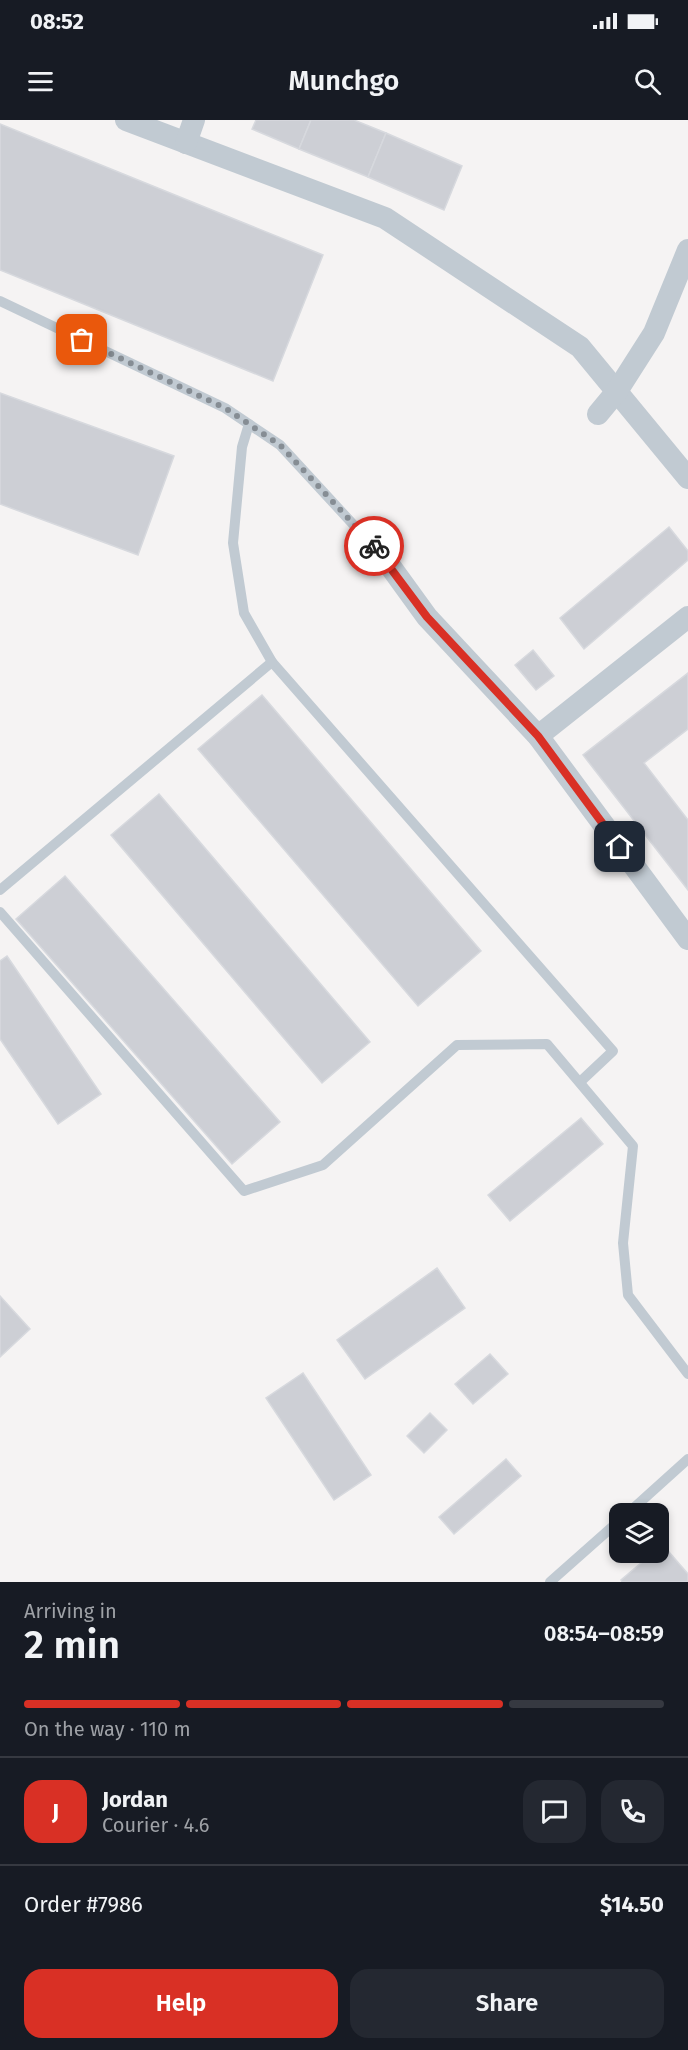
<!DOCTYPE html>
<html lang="en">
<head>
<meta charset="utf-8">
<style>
  :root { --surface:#171b24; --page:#242831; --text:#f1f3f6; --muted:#9ea1a6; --line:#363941; --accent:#d93025 }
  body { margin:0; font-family:"Fira Sans",sans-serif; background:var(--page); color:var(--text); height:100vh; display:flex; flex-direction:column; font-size:22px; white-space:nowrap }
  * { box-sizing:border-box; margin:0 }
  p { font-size:20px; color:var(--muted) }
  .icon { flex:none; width:33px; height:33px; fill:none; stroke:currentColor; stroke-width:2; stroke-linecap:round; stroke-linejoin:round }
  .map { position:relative; height:1462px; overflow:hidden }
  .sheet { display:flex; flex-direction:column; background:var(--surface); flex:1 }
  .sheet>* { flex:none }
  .fabs { position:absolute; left:609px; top:1383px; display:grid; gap:12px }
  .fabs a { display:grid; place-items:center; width:60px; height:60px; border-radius:12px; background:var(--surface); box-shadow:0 3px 9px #0003; font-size:30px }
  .pin { position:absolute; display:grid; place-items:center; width:51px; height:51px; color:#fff; margin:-26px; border-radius:12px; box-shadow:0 3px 9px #0006 }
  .courier { position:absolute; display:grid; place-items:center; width:60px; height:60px; margin:-30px; border:4px solid #d93025; border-radius:50%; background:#fff; color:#222; box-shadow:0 2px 8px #0007 }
  .head em { font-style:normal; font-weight:600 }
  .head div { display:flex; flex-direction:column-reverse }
  .head { display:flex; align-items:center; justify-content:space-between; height:102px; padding:0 24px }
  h1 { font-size:39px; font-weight:600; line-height:45px }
  .bar { display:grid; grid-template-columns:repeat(4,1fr); gap:9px 6px; align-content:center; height:72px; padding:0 24px }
  .bar i { height:8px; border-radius:4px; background:var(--line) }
  .bar .current { background:var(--accent) }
  .bar p { grid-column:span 4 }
  .line { display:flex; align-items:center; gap:15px; padding:0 24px; border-top:2px solid var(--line) }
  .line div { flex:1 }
  .round { display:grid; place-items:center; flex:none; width:63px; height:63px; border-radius:18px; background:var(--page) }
  .action { display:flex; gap:12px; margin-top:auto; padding:12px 24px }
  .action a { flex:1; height:69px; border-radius:18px; background:var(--accent); color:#fff; font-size:24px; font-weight:600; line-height:69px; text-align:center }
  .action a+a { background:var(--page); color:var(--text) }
  .status { display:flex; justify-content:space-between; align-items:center; height:42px; padding:0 30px; background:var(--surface); direction:ltr }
  .status svg { height:16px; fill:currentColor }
  header { display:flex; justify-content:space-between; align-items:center; height:78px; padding:0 24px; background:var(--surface); font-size:27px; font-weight:600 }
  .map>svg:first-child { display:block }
</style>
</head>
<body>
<div class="status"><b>08:52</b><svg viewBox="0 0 49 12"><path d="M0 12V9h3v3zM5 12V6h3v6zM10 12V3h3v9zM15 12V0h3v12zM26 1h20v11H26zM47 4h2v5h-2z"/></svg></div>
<header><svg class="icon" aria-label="menu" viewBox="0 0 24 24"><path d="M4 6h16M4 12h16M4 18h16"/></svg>Munchgo<svg class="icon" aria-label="search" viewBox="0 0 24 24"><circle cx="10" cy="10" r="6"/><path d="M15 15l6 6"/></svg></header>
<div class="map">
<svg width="688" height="1462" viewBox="0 0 688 1462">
  <rect width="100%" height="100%" fill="#f5f3f3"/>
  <!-- building -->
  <g fill="#cdcfd5" stroke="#d7d9de" stroke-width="1.5">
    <path d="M256 0H311L299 29 252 9Z"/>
    <path d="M311 0H354L386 13 368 57 299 29Z"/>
    <path d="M0 4 323 135 273 261 0 150Z"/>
    <path d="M386 13 462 46 444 90 368 57Z"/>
    <path d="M0 273 174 336 138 435 0 384Z"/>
    <path d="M669 407 688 431V440L584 529 560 498Z"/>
    <path d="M533 530 554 556 536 570 515 545Z"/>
    <path d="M688 553V609L644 643 688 700V770L583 635Z"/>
    <path d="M262 575 481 831 418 886 198 629Z"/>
    <path d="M159 674 370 922 322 963 111 715Z"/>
    <path d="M65 756 280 1002 232 1044 16 799Z"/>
    <path d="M7 836 101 974 58 1004 0 919V841Z"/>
    <path d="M581 998 603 1024 510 1101 488 1075Z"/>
    <path d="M437 1148 465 1188 365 1259 337 1220Z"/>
    <path d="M0 1176 30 1209 0 1237Z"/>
    <path d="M490 1234 508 1254 473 1284 455 1264Z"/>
    <path d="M303 1253 371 1355 334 1380 266 1278Z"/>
    <path d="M430 1293 447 1310 424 1333 407 1316Z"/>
    <path d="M506 1339 521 1356 454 1414 439 1397Z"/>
    <path d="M663 1425 688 1454V1462H622L621 1460 654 1432H658Z"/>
  </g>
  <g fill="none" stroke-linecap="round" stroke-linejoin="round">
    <!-- lane -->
    <g stroke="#c1cad2" stroke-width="10">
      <path d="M0 181 225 288 280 325 385 439"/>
      <path d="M249 304 242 327 233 423 244 493 272 542 613 931 580 962"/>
      <path d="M0 770 272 542"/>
      <path d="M0 792 244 1071 323 1045 457 925 547 924 633 1026 623 1123 628 1175 688 1254"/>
      <path d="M627 1394 688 1339"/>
      <path d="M550 1462 620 1400"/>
    </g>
    <!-- street -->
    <g stroke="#c1cad2" stroke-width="22">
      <path d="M126 0 385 98 580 227 688 358"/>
      <path d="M186 23 194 0"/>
      <path d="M598 294 617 271 654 213 688 130"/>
      <path d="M385 439 427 497 538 616 688 819"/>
      <path d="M538 616 688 497"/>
    </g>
  </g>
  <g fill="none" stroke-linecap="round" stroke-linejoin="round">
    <!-- done -->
    <path stroke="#868d94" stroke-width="6" stroke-dasharray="0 10.8" d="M82 220 225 288 280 325 374 426"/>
    <!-- route -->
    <path stroke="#d93025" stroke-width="8" d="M374 426 427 497 538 616 620 727"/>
  </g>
</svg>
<div class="fabs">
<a><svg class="icon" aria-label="layers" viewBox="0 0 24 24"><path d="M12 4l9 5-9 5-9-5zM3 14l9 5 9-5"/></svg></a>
</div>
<div class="pin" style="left:82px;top:220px;background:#ea580c"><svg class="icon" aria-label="bag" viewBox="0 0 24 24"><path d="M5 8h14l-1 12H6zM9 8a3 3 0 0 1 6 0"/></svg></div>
<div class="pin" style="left:620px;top:727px;background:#1f2937"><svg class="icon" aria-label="home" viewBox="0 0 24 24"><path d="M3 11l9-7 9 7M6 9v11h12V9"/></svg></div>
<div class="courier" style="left:374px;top:426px"><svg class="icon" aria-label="bike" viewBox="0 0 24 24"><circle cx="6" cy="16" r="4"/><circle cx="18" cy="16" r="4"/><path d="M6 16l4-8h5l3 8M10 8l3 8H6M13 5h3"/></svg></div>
</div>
<section class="sheet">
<div class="head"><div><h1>2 min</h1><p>Arriving in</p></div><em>08:54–08:59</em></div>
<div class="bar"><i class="current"></i><i class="current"></i><i class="current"></i><i></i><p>On the way · 110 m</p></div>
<div class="line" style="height:108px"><b class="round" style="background:var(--accent);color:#fff">J</b><div><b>Jordan</b><p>Courier · 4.6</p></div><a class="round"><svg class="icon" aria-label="chat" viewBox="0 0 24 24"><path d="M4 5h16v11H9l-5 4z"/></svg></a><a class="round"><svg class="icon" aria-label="phone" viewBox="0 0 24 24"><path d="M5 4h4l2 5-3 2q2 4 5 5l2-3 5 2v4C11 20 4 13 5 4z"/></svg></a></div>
<div class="line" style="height:78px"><div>Order #7986</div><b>$14.50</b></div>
<div class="action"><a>Help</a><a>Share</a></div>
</section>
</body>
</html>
